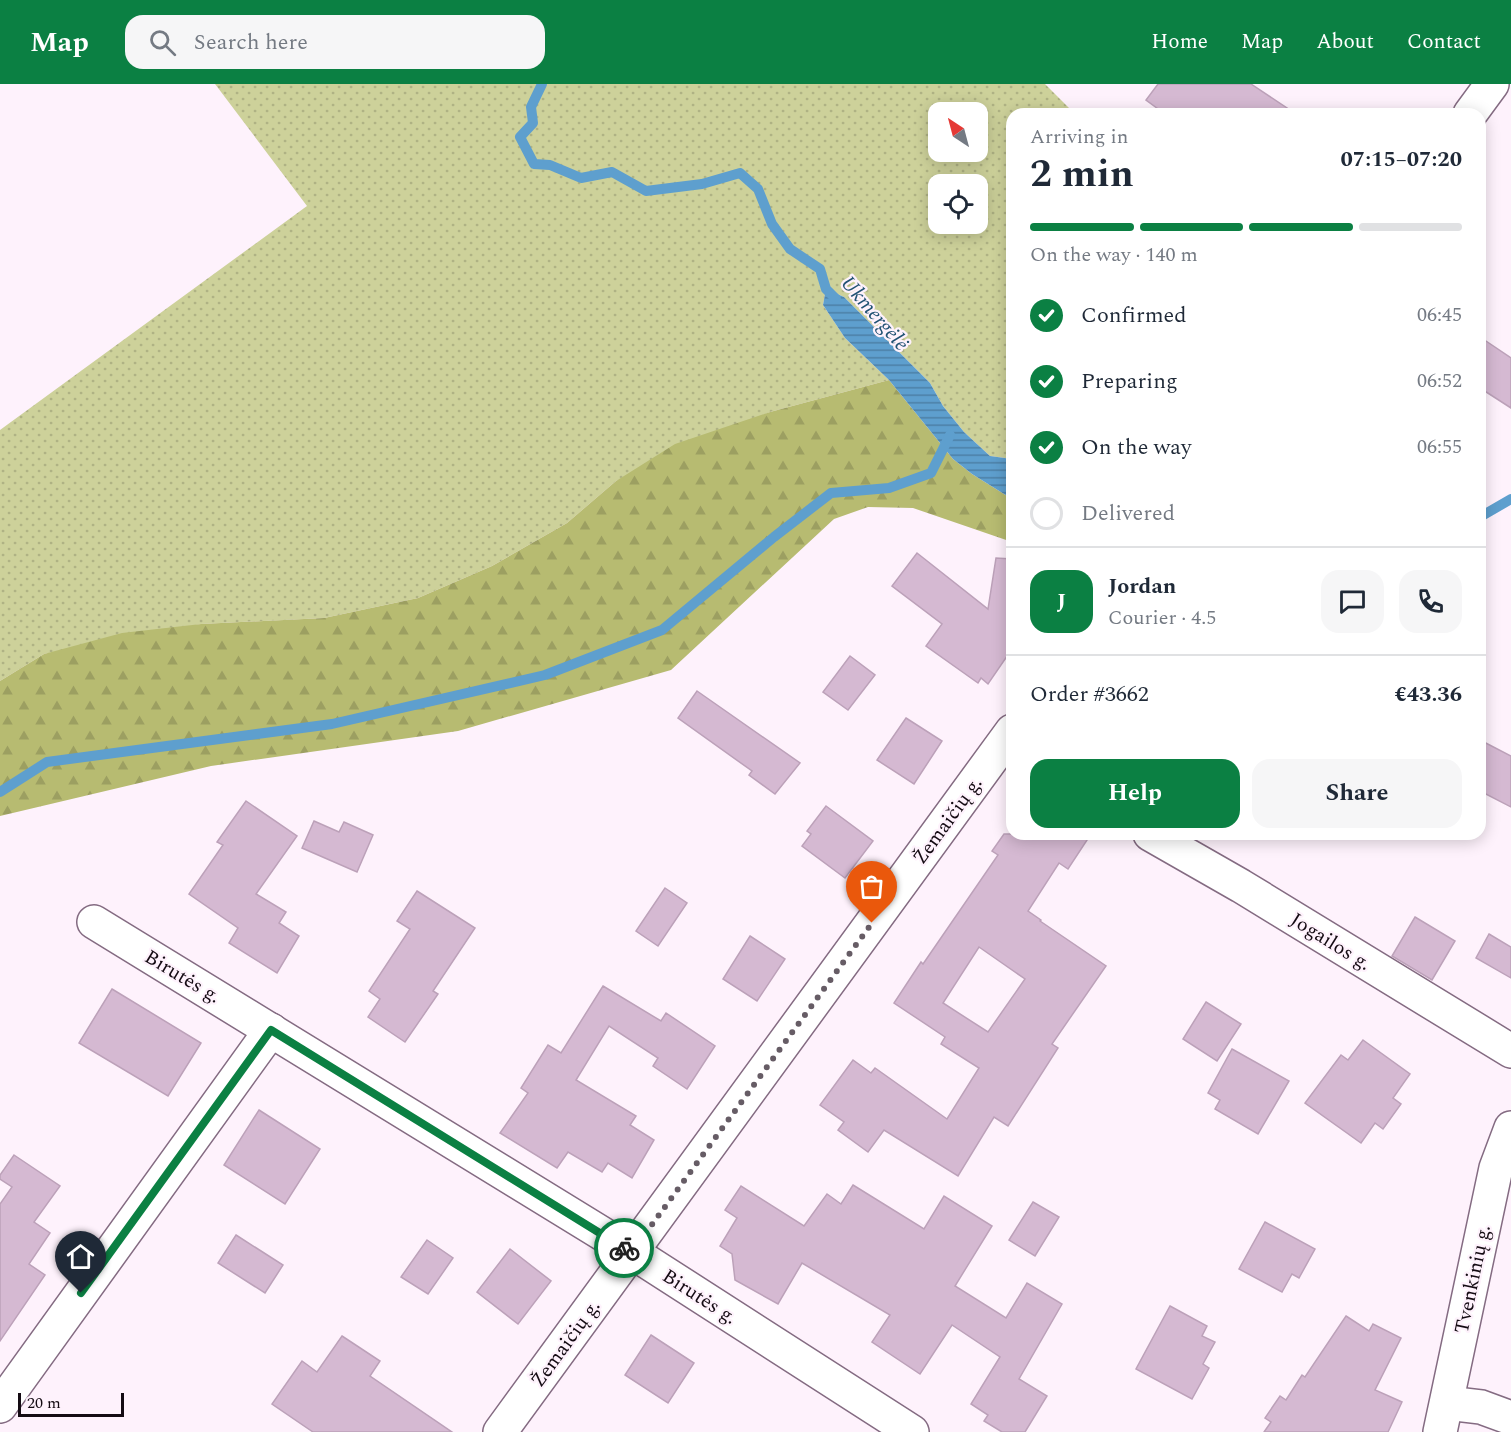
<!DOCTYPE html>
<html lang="en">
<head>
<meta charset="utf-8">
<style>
  :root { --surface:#fff; --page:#f6f6f7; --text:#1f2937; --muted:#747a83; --line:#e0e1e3; --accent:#0b8043 }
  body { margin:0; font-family:Spectral,serif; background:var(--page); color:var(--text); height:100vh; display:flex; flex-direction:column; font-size:22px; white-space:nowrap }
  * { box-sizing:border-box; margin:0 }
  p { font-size:20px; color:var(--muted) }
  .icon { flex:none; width:33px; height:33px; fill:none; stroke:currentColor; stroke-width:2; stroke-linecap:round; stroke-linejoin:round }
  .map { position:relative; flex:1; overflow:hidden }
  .side { position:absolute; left:1006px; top:24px; width:480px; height:732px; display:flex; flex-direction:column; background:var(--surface); border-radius:18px; box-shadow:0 3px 15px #0003 }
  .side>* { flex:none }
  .needle { width:39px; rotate:324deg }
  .controls { position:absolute; left:928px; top:18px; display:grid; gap:12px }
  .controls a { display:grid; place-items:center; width:60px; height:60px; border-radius:12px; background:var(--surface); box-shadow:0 3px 15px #0003; font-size:30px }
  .scale { position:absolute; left:18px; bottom:15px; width:106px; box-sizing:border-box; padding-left:6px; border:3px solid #140b13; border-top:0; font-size:16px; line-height:21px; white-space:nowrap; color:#140b13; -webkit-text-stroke:4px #fef2fc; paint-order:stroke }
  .pin { position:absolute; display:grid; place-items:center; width:51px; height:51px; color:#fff; margin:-62px -26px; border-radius:50% 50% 50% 0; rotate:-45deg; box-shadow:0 0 6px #0007 }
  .pin .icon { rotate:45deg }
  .courier { position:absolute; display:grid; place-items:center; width:60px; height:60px; margin:-30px; border:4px solid #0b8043; border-radius:50%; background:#fff; color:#222; box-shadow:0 2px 8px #0007 }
  .headline em { font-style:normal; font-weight:700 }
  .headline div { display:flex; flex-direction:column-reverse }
  .headline { display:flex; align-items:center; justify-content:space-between; height:102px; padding:0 24px }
  h1 { font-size:39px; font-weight:700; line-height:45px }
  .bar { display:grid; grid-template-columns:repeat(4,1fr); gap:9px 6px; align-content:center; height:72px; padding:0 24px }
  .bar i { height:8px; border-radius:4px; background:var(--line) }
  .bar .selected { background:var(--accent) }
  .bar p { grid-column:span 4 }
  .line { display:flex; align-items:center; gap:15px; padding:0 24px; border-top:2px solid var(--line) }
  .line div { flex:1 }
  .round { display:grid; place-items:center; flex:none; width:63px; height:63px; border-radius:18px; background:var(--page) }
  ol { padding:0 24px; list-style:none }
  li { display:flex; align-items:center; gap:18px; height:66px }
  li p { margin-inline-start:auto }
  li .icon { padding:6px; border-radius:50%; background:var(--accent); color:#fff; stroke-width:4 }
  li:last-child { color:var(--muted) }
  li i { width:33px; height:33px; border:3px solid var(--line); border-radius:50% }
  .button { display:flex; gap:12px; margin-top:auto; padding:12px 24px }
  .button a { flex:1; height:69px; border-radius:18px; background:var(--accent); color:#fff; font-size:24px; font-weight:700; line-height:69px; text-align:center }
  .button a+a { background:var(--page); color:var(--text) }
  header { display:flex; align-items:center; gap:36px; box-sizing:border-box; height:84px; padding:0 30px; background:var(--accent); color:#fff }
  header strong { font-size:28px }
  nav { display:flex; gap:33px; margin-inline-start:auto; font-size:21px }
  .search { width:420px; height:54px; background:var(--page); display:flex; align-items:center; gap:15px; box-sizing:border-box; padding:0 21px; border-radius:18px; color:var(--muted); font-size:22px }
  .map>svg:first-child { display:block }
</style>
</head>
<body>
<header>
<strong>Map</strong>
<div class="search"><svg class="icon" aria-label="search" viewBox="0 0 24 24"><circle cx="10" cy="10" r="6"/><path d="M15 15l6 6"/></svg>Search here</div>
<nav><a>Home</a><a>Map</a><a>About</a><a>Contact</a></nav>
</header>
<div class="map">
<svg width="1511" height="1348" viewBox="0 0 1511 1348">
  <defs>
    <pattern id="grass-dots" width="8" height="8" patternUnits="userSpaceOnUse" patternTransform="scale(1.5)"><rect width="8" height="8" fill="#cdd19a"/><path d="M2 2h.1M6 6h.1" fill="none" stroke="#afb284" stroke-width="1.8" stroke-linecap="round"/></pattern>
    <pattern id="forest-firs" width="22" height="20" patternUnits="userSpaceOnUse" patternTransform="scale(1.5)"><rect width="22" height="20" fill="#b7bb71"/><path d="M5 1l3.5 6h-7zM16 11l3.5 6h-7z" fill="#9c9f61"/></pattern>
    <pattern id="water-rules" width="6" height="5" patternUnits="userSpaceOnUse" patternTransform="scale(1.5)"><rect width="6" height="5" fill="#5e9fce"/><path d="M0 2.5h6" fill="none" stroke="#4c80a6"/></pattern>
  </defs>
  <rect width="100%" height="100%" fill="#fef2fc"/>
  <!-- grass -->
  <path fill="url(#grass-dots)" fill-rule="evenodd" d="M215 0H1045L1075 30H1012V375L990 372 964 348 943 322 930 299 844 213 826 205 823 221 845 254 889 296 770 328 616 397 567 439 492 482 418 514 324 534 201 540 44 570 0 597V346L307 122ZM939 28H978V68H939ZM939 100H978V140H939Z"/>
  <!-- forest -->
  <path fill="url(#forest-firs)" d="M889 296 953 375 972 390 1012 415V458L913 424 868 423 834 435 671 586 458 647 211 682 0 732V597L44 570 122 549 201 540 324 534 418 514 492 482 567 439 616 397 675 360 770 328Z"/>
  <!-- water -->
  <path fill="url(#water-rules)" d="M826 205 844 213 930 299 943 322 964 348 990 372 1012 375V415L972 390 953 375 889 296 845 254 823 221Z"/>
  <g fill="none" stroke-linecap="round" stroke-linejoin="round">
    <!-- stream -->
    <g stroke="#5e9fce" stroke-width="10">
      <path d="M542 0 531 23 533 39 520 53 534 80 550 81 581 94 612 88 646 107 702 100 740 89 758 105 772 140 790 165 820 185 826 205 836 215"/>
      <path d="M1480 433 1511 415"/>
      <path d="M0 708 47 678 332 640 545 591 662 546 774 453 831 409 889 404 931 389 950 351"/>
    </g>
  </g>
  <!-- building -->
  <g fill="#d5b9d2" stroke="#bca1b9" stroke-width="1.5" fill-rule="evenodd">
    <path d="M1158 0H1251L1296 30H1165L1146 16Z"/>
    <path d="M1480 253 1511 274V324L1480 304Z"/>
    <path d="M917 469 988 525 996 474 1012 475V565L988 600 981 594 978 599 926 562 942 540 892 502Z"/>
    <path d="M850 572 875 591 848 626 823 608Z"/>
    <path d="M697 607 800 679 775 710 749 691 752 687 678 634Z"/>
    <path d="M906 634 942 657 914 700 877 676Z"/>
    <path d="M1480 656 1511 672V723L1480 707Z"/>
    <path d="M246 717 297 752 256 810 286 828 279 839 299 852 277 889 229 859 238 844 189 810 223 761 217 758Z"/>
    <path d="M826 722 873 757 845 794 802 762 811 750 807 747Z"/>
    <path d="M314 737 339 748 344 738 373 751 357 788 302 764Z"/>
    <path d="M1004 750H1091L1068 785 1059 779 1028 827 1041 836 1040 837 1106 882 1052 960 1058 964 1008 1042 994 1033 958 1092 884 1046 868 1068 838 1046 844 1038 820 1021 853 976 871 989 875 984 947 1035 979 984 941 960 945 953 894 919 921 878 923 880 998 771 992 767ZM979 863 1025 895 988 948 943 919Z"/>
    <path d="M665 804 687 819 658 862 636 847Z"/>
    <path d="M417 807 475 844 433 907 438 910 405 958 368 933 380 915 369 907 410 845 397 837Z"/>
    <path d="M1415 833 1455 857 1432 896 1392 872Z"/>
    <path d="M1489 850 1511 863V894L1476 874Z"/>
    <path d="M750 852 785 875 757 917 723 895Z"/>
    <path d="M603 902 661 937 666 929 715 962 687 1005 653 982 658 974 609 942 576 996 636 1032 630 1041 654 1056 632 1094 608 1079 602 1088 568 1068 557 1084 500 1049 528 1009 521 1004 548 961 561 969Z"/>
    <path d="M112 905 201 959 168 1012 79 959Z"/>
    <path d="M1206 918 1241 940 1217 977 1183 955Z"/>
    <path d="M1363 956 1410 990 1393 1014 1401 1020 1383 1045 1375 1039 1361 1059 1305 1019 1341 971 1348 976Z"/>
    <path d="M1232 965 1289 997 1258 1050 1215 1025 1220 1016 1208 1009Z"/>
    <path d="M259 1026 320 1065 285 1120 224 1081Z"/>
    <path d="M14 1071 60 1102 34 1138 50 1149 29 1180 45 1191 0 1257V1120L12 1103 0 1095V1091Z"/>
    <path d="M853 1101 924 1145 944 1112 992 1142 955 1202 1006 1234 1027 1199 1062 1220 1019 1295 1047 1312 1025 1348H1002L984 1337 988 1331 971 1320 1000 1273 952 1241 920 1290 872 1258 890 1231 802 1179 778 1220 735 1196 732 1170 720 1162 737 1134 725 1126 741 1102 804 1142 827 1110 841 1120Z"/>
    <path d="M1033 1118 1059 1133 1035 1172 1009 1156Z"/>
    <path d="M1265 1138 1315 1165 1299 1194 1292 1190 1282 1208 1239 1185Z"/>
    <path d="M236 1151 283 1181 265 1209 218 1179Z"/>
    <path d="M427 1156 453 1174 428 1210 401 1193Z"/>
    <path d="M510 1165 551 1197 518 1240 477 1208Z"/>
    <path d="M1170 1222 1207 1242 1202 1252 1215 1258 1203 1280 1209 1284 1192 1315 1136 1285Z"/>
    <path d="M1346 1232 1369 1247 1373 1240 1401 1254 1375 1306 1402 1318 1388 1348H1264L1271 1338 1265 1334 1280 1312 1286 1316 1302 1291 1305 1293Z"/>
    <path d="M651 1251 694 1279 668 1319 625 1291Z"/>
    <path d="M342 1252 380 1277 370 1292 452 1348H313L272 1320 302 1277 317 1288Z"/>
  </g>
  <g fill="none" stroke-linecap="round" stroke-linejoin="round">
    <defs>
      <g id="minor">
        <path d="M1470 30 1492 0"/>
        <path d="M1150 750 1241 802 1511 967"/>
        <path d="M94 838 632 1168 912 1348"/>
        <path d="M1447 1319 1481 1323 1511 1334"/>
        <path d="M0 1322 271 946"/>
        <path d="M500 1348 1012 647"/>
        <path d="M1440 1348 1496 1084 1511 1044"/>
      </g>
    </defs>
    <!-- minor casing -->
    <use href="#minor" stroke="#846b82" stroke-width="36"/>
    <!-- minor -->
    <use href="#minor" stroke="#fff" stroke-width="33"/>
  </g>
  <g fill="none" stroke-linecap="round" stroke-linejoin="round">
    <!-- done -->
    <path stroke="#665c65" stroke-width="6" stroke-dasharray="0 10.8" d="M624 1164 632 1168 872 839"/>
    <!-- route -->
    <path stroke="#0b8043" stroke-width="8" d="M81 1209 271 946 624 1164"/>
  </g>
  <g text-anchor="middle" stroke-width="4.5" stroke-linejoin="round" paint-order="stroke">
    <!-- street labels -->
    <g font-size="20" fill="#140b13" stroke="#fef2fc">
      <text transform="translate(947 736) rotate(-54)" y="7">Žemaičių g.</text>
      <text transform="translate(1331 857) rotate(32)" y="7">Jogailos g.</text>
      <text transform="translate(183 892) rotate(31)" y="7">Birutės g.</text>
      <text transform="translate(1472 1195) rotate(-78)" y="7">Tvenkinių g.</text>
      <text transform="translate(700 1212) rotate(33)" y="7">Birutės g.</text>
      <text transform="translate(565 1259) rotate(-54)" y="7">Žemaičių g.</text>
    </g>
    <!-- water labels -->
    <g font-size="21" font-style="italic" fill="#215273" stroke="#fef2fc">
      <text transform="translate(875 229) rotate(49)" y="7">Ukmergėlė</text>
    </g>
  </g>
</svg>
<div class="controls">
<a><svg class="needle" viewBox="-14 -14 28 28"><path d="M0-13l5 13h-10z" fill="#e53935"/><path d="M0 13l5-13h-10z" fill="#747a83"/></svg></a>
<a><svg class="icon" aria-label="locate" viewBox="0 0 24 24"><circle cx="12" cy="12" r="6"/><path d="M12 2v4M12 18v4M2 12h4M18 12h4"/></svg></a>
</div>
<div class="scale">20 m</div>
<div class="pin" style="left:872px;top:839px;background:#ea580c"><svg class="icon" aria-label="bag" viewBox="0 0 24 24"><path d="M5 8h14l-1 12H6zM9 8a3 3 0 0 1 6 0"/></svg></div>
<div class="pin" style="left:81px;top:1209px;background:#1f2937"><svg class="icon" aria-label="home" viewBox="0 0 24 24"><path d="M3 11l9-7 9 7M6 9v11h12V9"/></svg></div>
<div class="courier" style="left:624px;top:1164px"><svg class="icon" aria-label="bike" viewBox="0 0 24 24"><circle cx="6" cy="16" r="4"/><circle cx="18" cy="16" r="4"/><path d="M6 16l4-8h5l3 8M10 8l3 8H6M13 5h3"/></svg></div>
<section class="side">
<div class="headline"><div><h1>2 min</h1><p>Arriving in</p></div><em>07:15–07:20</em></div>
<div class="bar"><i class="selected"></i><i class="selected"></i><i class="selected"></i><i></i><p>On the way · 140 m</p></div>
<ol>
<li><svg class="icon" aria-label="check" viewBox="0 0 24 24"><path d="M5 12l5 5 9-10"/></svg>Confirmed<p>06:45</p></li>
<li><svg class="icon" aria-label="check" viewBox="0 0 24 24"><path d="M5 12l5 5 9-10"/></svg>Preparing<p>06:52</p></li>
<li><svg class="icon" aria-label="check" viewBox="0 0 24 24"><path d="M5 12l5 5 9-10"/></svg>On the way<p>06:55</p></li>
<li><i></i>Delivered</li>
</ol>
<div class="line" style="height:108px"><b class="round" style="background:var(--accent);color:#fff">J</b><div><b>Jordan</b><p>Courier · 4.5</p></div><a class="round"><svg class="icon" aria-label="chat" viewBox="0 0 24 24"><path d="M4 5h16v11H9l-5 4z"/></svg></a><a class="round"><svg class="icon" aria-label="phone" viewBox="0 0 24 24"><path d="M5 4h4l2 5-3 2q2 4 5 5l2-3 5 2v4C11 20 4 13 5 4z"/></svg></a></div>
<div class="line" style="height:78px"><div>Order #3662</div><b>€43.36</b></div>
<div class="button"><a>Help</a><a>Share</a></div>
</section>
</div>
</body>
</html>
